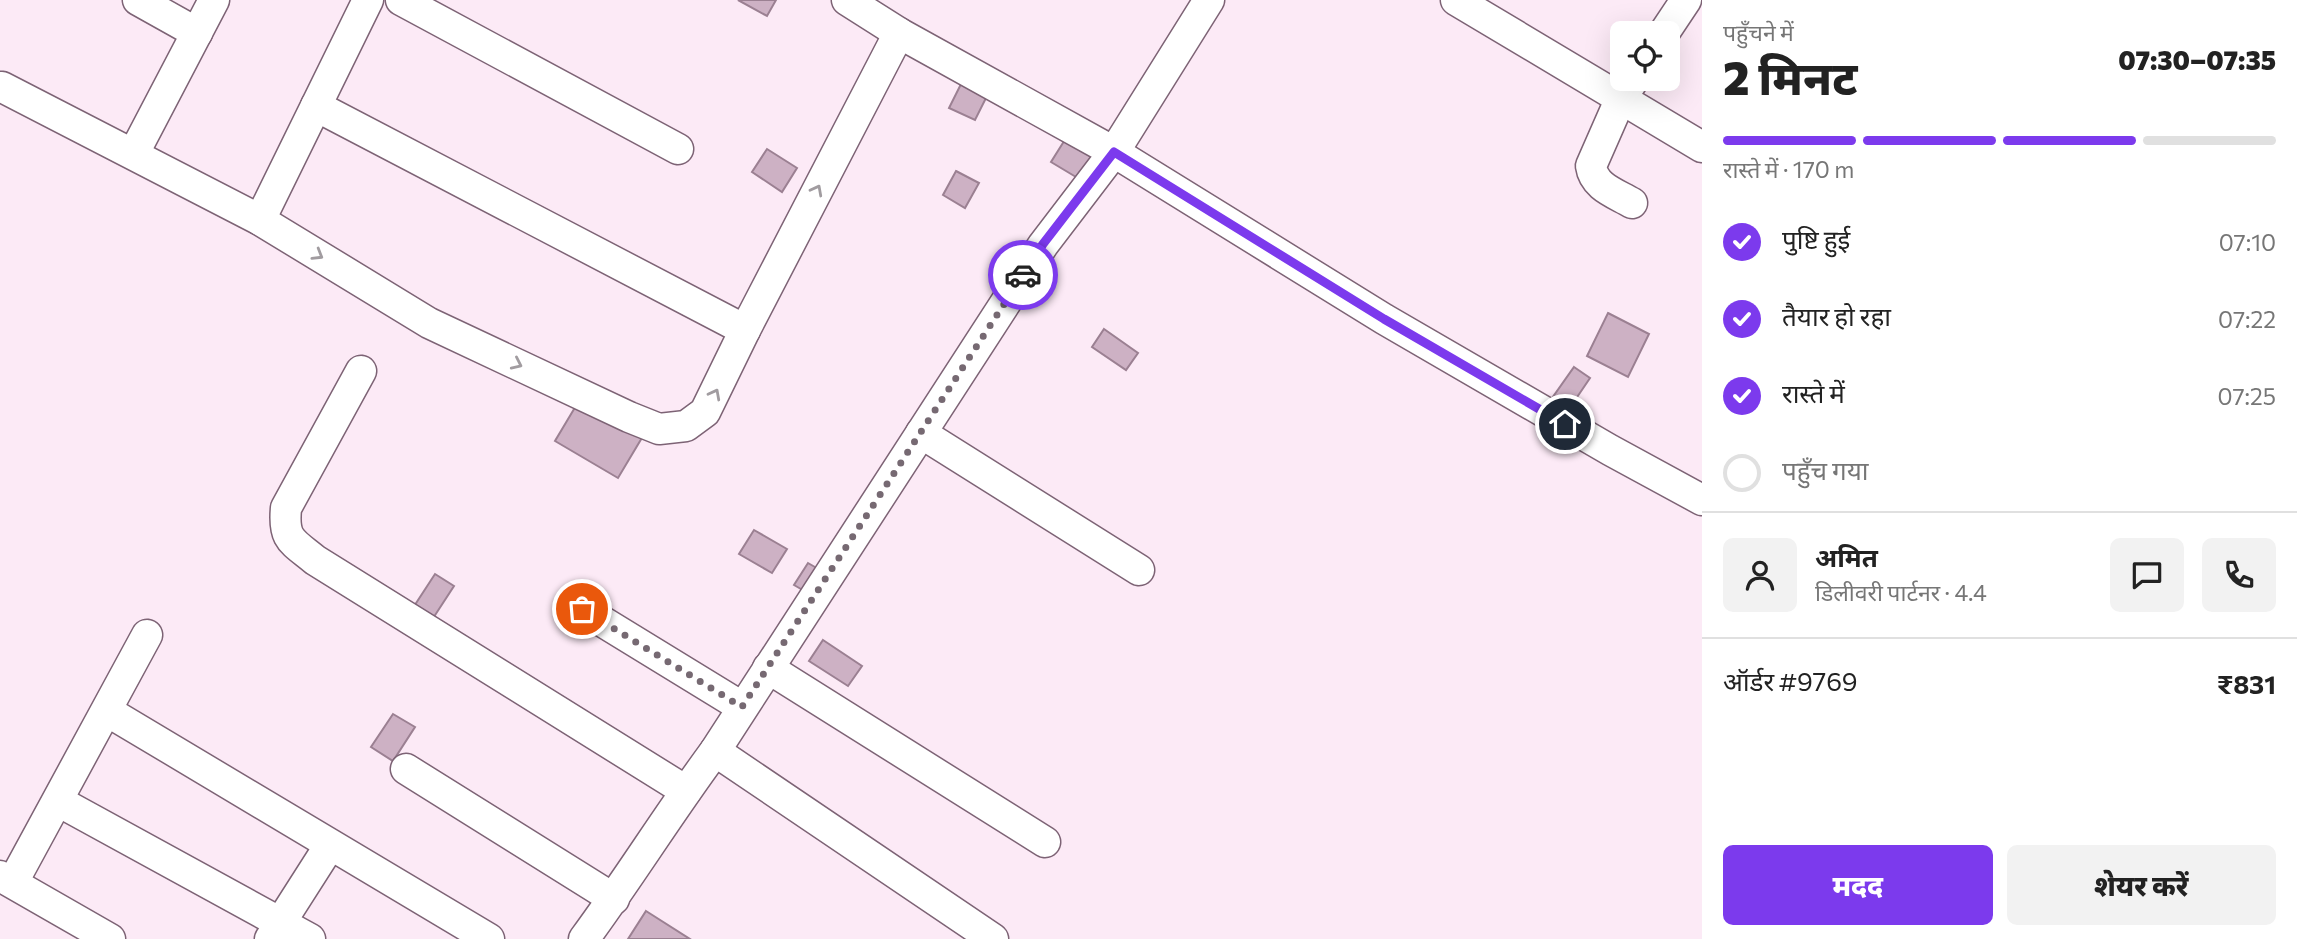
<!DOCTYPE html>
<html lang="hi">
<head>
<meta charset="utf-8">
<style>
  :root { --surface:#fff; --page:#f2f2f2; --text:#222; --muted:#767676; --line:#e0e0e0; --accent:#7c3aed }
  body { margin:0; font-family:Commissioner,"Noto Sans Devanagari",sans-serif; background:var(--page); color:var(--text); height:100vh; display:flex; flex-direction:column; font-size:26px; white-space:nowrap }
  * { box-sizing:border-box; margin:0 }
  p { font-size:23px; color:var(--muted) }
  .icon { flex:none; width:38px; height:38px; fill:none; stroke:currentColor; stroke-width:2; stroke-linecap:round; stroke-linejoin:round }
  .map { position:relative; flex:1; overflow:hidden }
  .sheet { display:flex; flex-direction:column; background:var(--surface); width:595px }
  .sheet>* { flex:none }
  .buttons { position:absolute; left:1610px; top:21px; display:grid; gap:14px }
  .buttons a { display:grid; place-items:center; width:70px; height:70px; border-radius:10px; background:var(--surface); box-shadow:0 7px 28px #0002; font-size:35px }
  .pin { position:absolute; display:grid; place-items:center; width:60px; height:60px; color:#fff; margin:-30px; border:4px solid #fff; border-radius:50%; box-shadow:0 2px 7px #0007 }
  .courier { position:absolute; display:grid; place-items:center; width:70px; height:70px; margin:-35px; border:5px solid #7c3aed; border-radius:50%; background:#fff; color:#222; box-shadow:0 2px 9px #0007 }
  .headline em { font-style:normal; font-weight:800 }
  .headline div { display:flex; flex-direction:column-reverse }
  .headline { display:flex; align-items:center; justify-content:space-between; height:119px; padding:0 21px }
  h1 { font-size:46px; font-weight:800; line-height:52px }
  .bar { display:grid; grid-template-columns:repeat(4,1fr); gap:10px 7px; align-content:center; height:84px; padding:0 21px }
  .bar i { height:9px; border-radius:5px; background:var(--line) }
  .bar .on { background:var(--accent) }
  .bar p { grid-column:span 4 }
  .line { display:flex; align-items:center; gap:18px; padding:0 21px; border-top:2px solid var(--line) }
  .line div { flex:1 }
  .round { display:grid; place-items:center; flex:none; width:74px; height:74px; border-radius:10px; background:var(--page) }
  ol { padding:0 21px; list-style:none }
  li { display:flex; align-items:center; gap:21px; height:77px }
  li p { margin-inline-start:auto }
  li .icon { padding:7px; border-radius:50%; background:var(--accent); color:#fff; stroke-width:4 }
  li:last-child { color:var(--muted) }
  li i { width:38px; height:38px; border:4px solid var(--line); border-radius:50% }
  .cta { display:flex; gap:14px; margin-top:auto; padding:14px 21px }
  .cta a { flex:1; height:80px; border-radius:10px; background:var(--accent); color:#fff; font-size:28px; font-weight:800; line-height:80px; text-align:center }
  .cta a+a { background:var(--page); color:var(--text) }
  main { display:flex; flex:1; min-height:0 }
  .map>svg:first-child { display:block }
</style>
</head>
<body>
<main>
<div class="map">
<svg width="1702" height="939" viewBox="0 0 1702 939">
  <rect width="100%" height="100%" fill="#fceaf6"/>
  <!-- building -->
  <g fill="#cdb1c4" stroke="#9b8092" stroke-width="2">
    <path d="M738 0H776L767 16Z"/>
    <path d="M962 82 988 94 975 120 949 108Z"/>
    <path d="M1066 138 1096 156 1081 180 1051 162Z"/>
    <path d="M767 149 797 168 782 192 752 172Z"/>
    <path d="M956 171 979 183 965 208 943 195Z"/>
    <path d="M1608 313 1649 334 1628 377 1587 356Z"/>
    <path d="M1104 329 1138 353 1126 370 1092 347Z"/>
    <path d="M1574 367 1590 378 1567 412 1550 401Z"/>
    <path d="M580 399 643 436 618 478 555 441Z"/>
    <path d="M754 530 787 549 772 573 739 554Z"/>
    <path d="M808 563 827 574 813 596 794 585Z"/>
    <path d="M435 574 454 586 428 626 409 614Z"/>
    <path d="M823 640 862 666 848 686 809 661Z"/>
    <path d="M393 714 415 727 393 761 371 747Z"/>
    <path d="M646 911 690 939H628Z"/>
  </g>
  <g fill="none" stroke-linecap="round" stroke-linejoin="round">
    <defs>
      <g id="minor">
        <path d="M138 0 197 33"/>
        <path d="M401 0 678 149"/>
        <path d="M847 0 899 33 1114 152 1384 319 1610 450 1702 500"/>
        <path d="M1456 0 1702 147"/>
        <path d="M1664 33 1686 0"/>
        <path d="M2 87 260 220 429 323 629 417 659 429 686 426 705 412 745 330 899 33"/>
        <path d="M316 106 745 330"/>
        <path d="M134 153 214 0"/>
        <path d="M1632 203C1615 193 1594 187 1591 166L1620 100 1634 79"/>
        <path d="M260 220 368 0"/>
        <path d="M361 371 286 508C283 540 292 541 315 560L686 791"/>
        <path d="M921 433 1139 570"/>
        <path d="M582 609 742 707"/>
        <path d="M768 668 1045 842"/>
        <path d="M107 711 489 939"/>
        <path d="M715 751 993 939"/>
        <path d="M406 769 614 899"/>
        <path d="M58 801 310 939"/>
        <path d="M0 876 110 939"/>
        <path d="M13 882 147 635"/>
        <path d="M270 939 330 845"/>
        <path d="M584 939C629 878 669 813 715 751L1043 245 1114 152 1209 0"/>
      </g>
    </defs>
    <!-- minor casing -->
    <use href="#minor" stroke="#7d6375" stroke-width="33"/>
    <!-- minor -->
    <use href="#minor" stroke="#fff" stroke-width="30"/>
  </g>
  <!-- one-way arrows -->
  <defs><path id="oneway-chevron" d="M-2-3.5L2.5 0L-2 3.5" fill="none" stroke-width="1.6" stroke-linecap="round" stroke-linejoin="round" transform="scale(1.75)"/></defs>
  <g stroke="#a19ca0">
    <use href="#oneway-chevron" transform="translate(817 190) rotate(-62)"/>
    <use href="#oneway-chevron" transform="translate(318 255) rotate(31)"/>
    <use href="#oneway-chevron" transform="translate(517 364) rotate(25)"/>
    <use href="#oneway-chevron" transform="translate(715 394) rotate(-62)"/>
  </g>
  <g fill="none" stroke-linecap="round" stroke-linejoin="round">
    <!-- done -->
    <path stroke="#766972" stroke-width="7" stroke-dasharray="0 12.6" d="M582 609 742 707 1023 275"/>
    <!-- route -->
    <path stroke="#7c3aed" stroke-width="9" d="M1023 275 1043 244 1114 152 1384 319 1565 424"/>
  </g>
</svg>
<div class="buttons">
<a><svg class="icon" aria-label="locate" viewBox="0 0 24 24"><circle cx="12" cy="12" r="6"/><path d="M12 2v4M12 18v4M2 12h4M18 12h4"/></svg></a>
</div>
<div class="pin" style="left:582px;top:609px;background:#ea580c"><svg class="icon" aria-label="bag" viewBox="0 0 24 24"><path d="M5 8h14l-1 12H6zM9 8a3 3 0 0 1 6 0"/></svg></div>
<div class="pin" style="left:1565px;top:424px;background:#1f2937"><svg class="icon" aria-label="home" viewBox="0 0 24 24"><path d="M3 11l9-7 9 7M6 9v11h12V9"/></svg></div>
<div class="courier" style="left:1023px;top:275px"><svg class="icon" aria-label="car" viewBox="0 0 24 24"><path d="M5 17H2v-5l4-1 3-4h7l3 4 3 1v5h-3M9 17h6M6 11h13"/><circle cx="7" cy="17" r="2"/><circle cx="17" cy="17" r="2"/></svg></div>
</div>
<section class="sheet">
<div class="headline"><div><h1>2 मिनट</h1><p>पहुँचने में</p></div><em>07:30–07:35</em></div>
<div class="bar"><i class="on"></i><i class="on"></i><i class="on"></i><i></i><p>रास्ते में · 170 m</p></div>
<ol>
<li><svg class="icon" aria-label="check" viewBox="0 0 24 24"><path d="M5 12l5 5 9-10"/></svg>पुष्टि हुई<p>07:10</p></li>
<li><svg class="icon" aria-label="check" viewBox="0 0 24 24"><path d="M5 12l5 5 9-10"/></svg>तैयार हो रहा<p>07:22</p></li>
<li><svg class="icon" aria-label="check" viewBox="0 0 24 24"><path d="M5 12l5 5 9-10"/></svg>रास्ते में<p>07:25</p></li>
<li><i></i>पहुँच गया</li>
</ol>
<div class="line" style="height:126px"><a class="round"><svg class="icon" aria-label="person" viewBox="0 0 24 24"><circle cx="12" cy="8" r="4"/><path d="M4 21q1-7 8-7t8 7"/></svg></a><div><b>अमित</b><p>डिलीवरी पार्टनर · 4.4</p></div><a class="round"><svg class="icon" aria-label="chat" viewBox="0 0 24 24"><path d="M4 5h16v11H9l-5 4z"/></svg></a><a class="round"><svg class="icon" aria-label="phone" viewBox="0 0 24 24"><path d="M5 4h4l2 5-3 2q2 4 5 5l2-3 5 2v4C11 20 4 13 5 4z"/></svg></a></div>
<div class="line" style="height:91px"><div>ऑर्डर #9769</div><b>₹831</b></div>
<div class="cta"><a>मदद</a><a>शेयर करें</a></div>
</section>
</main>
</body>
</html>
